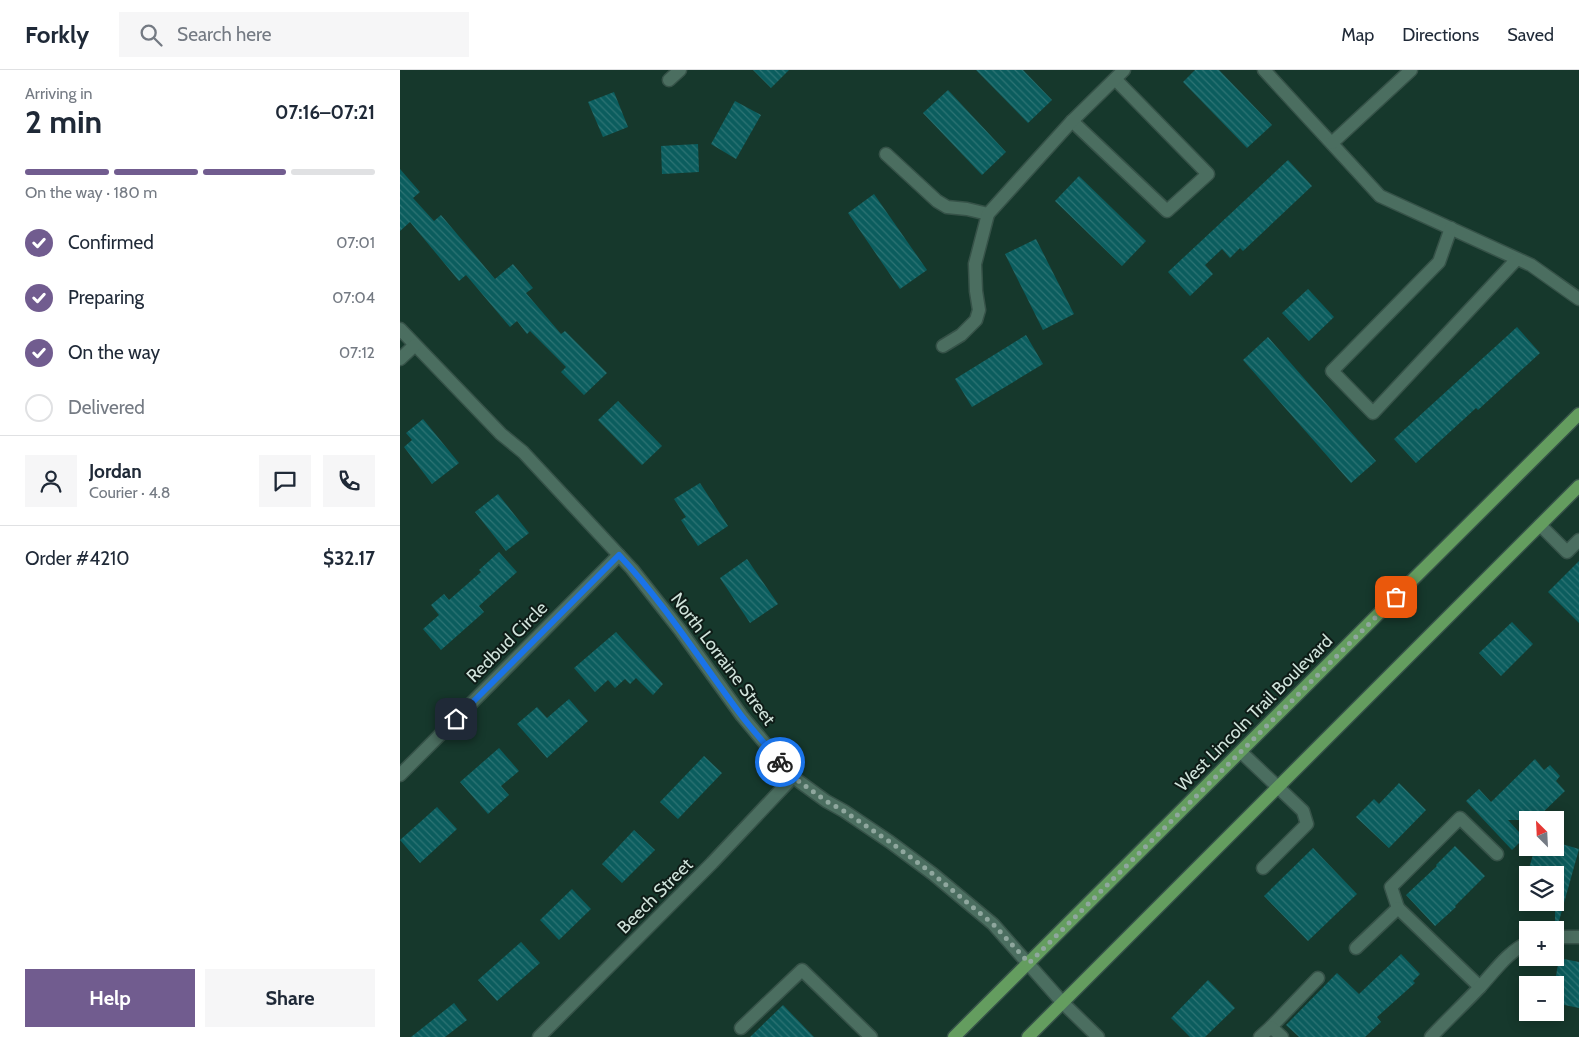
<!DOCTYPE html>
<html lang="en">
<head>
<meta charset="utf-8">
<style>
  :root { --surface:#fff; --page:#f6f6f7; --text:#1f2937; --muted:#747a83; --line:#e0e1e3; --accent:#715c8f }
  body { margin:0; font-family:Cabin,sans-serif; background:var(--page); color:var(--text); height:100vh; display:flex; flex-direction:column; font-size:19px; white-space:nowrap }
  * { box-sizing:border-box; margin:0 }
  p { font-size:16px; color:var(--muted) }
  .icon { flex:none; width:28px; height:28px; fill:none; stroke:currentColor; stroke-width:2; stroke-linecap:round; stroke-linejoin:round }
  .map { position:relative; flex:1; overflow:hidden }
  .sheet { display:flex; flex-direction:column; background:var(--surface); width:400px }
  .sheet>* { flex:none }
  .needle { width:32px; rotate:336deg }
  .tools { position:absolute; left:1119px; top:741px; display:grid; gap:10px }
  .tools a { display:grid; place-items:center; width:45px; height:45px; border-radius:0px; background:var(--surface); box-shadow:0 2px 12px #0003; font-size:25px }
  .pin { position:absolute; display:grid; place-items:center; width:42px; height:42px; color:#fff; margin:-21px; border-radius:10px; box-shadow:0 2px 8px #0006 }
  .courier { position:absolute; display:grid; place-items:center; width:50px; height:50px; margin:-25px; border:4px solid #1a73e8; border-radius:50%; background:#fff; color:#222; box-shadow:0 1px 6px #0007 }
  .overview em { font-style:normal; font-weight:700 }
  .overview div { display:flex; flex-direction:column-reverse }
  .overview { display:flex; align-items:center; justify-content:space-between; height:85px; padding:0 25px }
  h1 { font-size:32px; font-weight:700; line-height:38px }
  .bar { display:grid; grid-template-columns:repeat(4,1fr); gap:8px 5px; align-content:center; height:60px; padding:0 25px }
  .bar i { height:6px; border-radius:4px; background:var(--line) }
  .bar .active { background:var(--accent) }
  .bar p { grid-column:span 4 }
  .line { display:flex; align-items:center; gap:12px; padding:0 25px; border-top:1px solid var(--line) }
  .line div { flex:1 }
  .round { display:grid; place-items:center; flex:none; width:52px; height:52px; border-radius:0px; background:var(--page) }
  ol { padding:0 25px; list-style:none }
  li { display:flex; align-items:center; gap:15px; height:55px }
  li p { margin-inline-start:auto }
  li .icon { padding:5px; border-radius:50%; background:var(--accent); color:#fff; stroke-width:4 }
  li:last-child { color:var(--muted) }
  li i { width:28px; height:28px; border:2px solid var(--line); border-radius:50% }
  .cta { display:flex; gap:10px; margin-top:auto; padding:10px 25px }
  .cta a { flex:1; height:58px; border-radius:0px; background:var(--accent); color:#fff; font-size:20px; font-weight:700; line-height:58px; text-align:center }
  .cta a+a { background:var(--page); color:var(--text) }
  header { display:flex; align-items:center; gap:30px; box-sizing:border-box; height:70px; padding:0 25px; background:var(--surface); border-bottom:1px solid var(--line) }
  header strong { font-size:24px }
  nav { display:flex; gap:28px; margin-inline-start:auto; font-size:18px }
  .search { width:350px; height:45px; background:var(--page); display:flex; align-items:center; gap:12px; box-sizing:border-box; padding:0 18px; border-radius:0px; color:var(--muted); font-size:19px }
  main { display:flex; flex:1; min-height:0 }
  .map>svg:first-child { display:block }
</style>
</head>
<body>
<header>
<strong>Forkly</strong>
<div class="search"><svg class="icon" aria-label="search" viewBox="0 0 24 24"><circle cx="10" cy="10" r="6"/><path d="M15 15l6 6"/></svg>Search here</div>
<nav><a>Map</a><a>Directions</a><a>Saved</a></nav>
</header>
<main>
<section class="sheet">
<div class="overview"><div><h1>2 min</h1><p>Arriving in</p></div><em>07:16–07:21</em></div>
<div class="bar"><i class="active"></i><i class="active"></i><i class="active"></i><i></i><p>On the way · 180 m</p></div>
<ol>
<li><svg class="icon" aria-label="check" viewBox="0 0 24 24"><path d="M5 12l5 5 9-10"/></svg>Confirmed<p>07:01</p></li>
<li><svg class="icon" aria-label="check" viewBox="0 0 24 24"><path d="M5 12l5 5 9-10"/></svg>Preparing<p>07:04</p></li>
<li><svg class="icon" aria-label="check" viewBox="0 0 24 24"><path d="M5 12l5 5 9-10"/></svg>On the way<p>07:12</p></li>
<li><i></i>Delivered</li>
</ol>
<div class="line" style="height:90px"><a class="round"><svg class="icon" aria-label="person" viewBox="0 0 24 24"><circle cx="12" cy="8" r="4"/><path d="M4 21q1-7 8-7t8 7"/></svg></a><div><b>Jordan</b><p>Courier · 4.8</p></div><a class="round"><svg class="icon" aria-label="chat" viewBox="0 0 24 24"><path d="M4 5h16v11H9l-5 4z"/></svg></a><a class="round"><svg class="icon" aria-label="phone" viewBox="0 0 24 24"><path d="M5 4h4l2 5-3 2q2 4 5 5l2-3 5 2v4C11 20 4 13 5 4z"/></svg></a></div>
<div class="line" style="height:65px"><div>Order #4210</div><b>$32.17</b></div>
<div class="cta"><a>Help</a><a>Share</a></div>
</section>
<div class="map">
<svg width="1179" height="967" viewBox="0 0 1179 967">
  <defs>
    <pattern id="building-back-hatch" width="6" height="6" patternUnits="userSpaceOnUse" patternTransform="scale(1.25)"><rect width="6" height="6" fill="#0b5d5e"/><path d="M-1 5l2 2M0 0l6 6M5-1l2 2" fill="none" stroke="#2e7474"/></pattern>
  </defs>
  <rect width="100%" height="100%" fill="#16382c"/>
  <!-- building -->
  <g fill="url(#building-back-hatch)">
    <path d="M353 0H389L371 18Z"/>
    <path d="M576 0H623L652 30 628 53Z"/>
    <path d="M795 0H819L872 55 847 78 783 12Z"/>
    <path d="M548 20 606 82 582 105 523 43Z"/>
    <path d="M214 22 228 57 203 67 188 32Z"/>
    <path d="M335 31 361 45 336 89 311 74Z"/>
    <path d="M298 74 299 102 262 104 261 76Z"/>
    <path d="M888 90 912 116 843 181 840 178 830 188 822 179 805 195 813 204 790 226 768 202Z"/>
    <path d="M0 99 20 122 13 128 34 151 41 145 95 209 113 194 133 218 126 223 161 264 165 261 207 303 184 325 161 302 166 297 130 261 127 264 117 251 110 257 66 205 59 211 10 152 0 161Z"/>
    <path d="M679 106 746 171 722 196 655 131Z"/>
    <path d="M474 124 527 200 500 219 448 143Z"/>
    <path d="M636 169 674 244 643 260 605 184Z"/>
    <path d="M908 219 934 247 909 271 882 243Z"/>
    <path d="M1117 257 1140 283 1078 340 1076 338 1016 393 994 369Z"/>
    <path d="M626 265 643 294 572 337 555 309Z"/>
    <path d="M868 267 976 391 951 413 843 290Z"/>
    <path d="M218 331 262 376 242 395 198 350Z"/>
    <path d="M23 349 59 393 32 414 4 377 12 370 6 363Z"/>
    <path d="M300 413 328 456 298 476 281 450 286 447 274 429Z"/>
    <path d="M98 424 129 463 106 481 75 442Z"/>
    <path d="M99 482 117 502 79 536 84 542 41 580 23 559 39 545 31 535 44 524 49 530 81 502 79 500Z"/>
    <path d="M347 489 378 534 350 553 320 508Z"/>
    <path d="M1179 491V553L1148 522Z"/>
    <path d="M1112 552 1133 574 1101 606 1079 583Z"/>
    <path d="M216 562 263 614 253 625 236 608 230 614 225 609 215 618 208 610 195 622 174 598Z"/>
    <path d="M169 629 188 651 147 688 117 654 137 637 147 648Z"/>
    <path d="M99 678 119 701 101 716 109 725 88 744 60 712Z"/>
    <path d="M304 686 322 703 278 749 260 732Z"/>
    <path d="M1135 689 1144 700 1150 695 1160 706 1156 711 1165 721 1135 750H1108L1119 762 1128 764 1112 780 1066 731 1079 719 1091 732Z"/>
    <path d="M999 713 1026 740 989 778 956 747 974 729 979 734Z"/>
    <path d="M37 737 57 759 20 793 0 770Z"/>
    <path d="M234 760 255 780 222 813 202 794Z"/>
    <path d="M1155 772 1179 779 1159 851H1155V805H1127L1135 778H1155Z"/>
    <path d="M1055 776 1085 806 1055 836 1056 837 1035 856 1006 825 1037 796 1036 795Z"/>
    <path d="M913 778 957 824 908 871 864 826Z"/>
    <path d="M172 819 191 839 159 870 140 850Z"/>
    <path d="M121 872 140 893 97 931 78 910Z"/>
    <path d="M1001 884 1020 904 1013 911 1015 913 977 947 981 952 965 967H899L886 955 937 903 959 924Z"/>
    <path d="M1159 888 1179 892V938L1155 933V912Z"/>
    <path d="M808 910 835 938 805 967H790L771 948Z"/>
    <path d="M54 933 67 950 45 967H11Z"/>
    <path d="M383 935 414 967H350Z"/>
  </g>
  <g fill="none" stroke-linecap="round" stroke-linejoin="round">
    <defs>
      <g id="minor">
        <path d="M864 0 980 126 1131 195 1179 229"/>
        <path d="M269 10 280 0"/>
        <path d="M672 51 767 141 808 104 715 9"/>
        <path d="M932 73 1011 0"/>
        <path d="M486 84 537 131 547 137 567 139 588 144"/>
        <path d="M1051 158 1039 192 932 301 973 343 1117 189"/>
        <path d="M0 259 101 364 123 382 232 499 280 560 342 646 393 707 426 731 444 741 490 772 533 804 593 854 663 933 698 967"/>
        <path d="M543 276 561 265 576 250 579 240 576 221 575 194 588 144 672 51 724 0"/>
        <path d="M0 289 15 275"/>
        <path d="M1140 455 1167 482 1179 470"/>
        <path d="M841 682 903 741 907 754 863 798"/>
        <path d="M0 705 219 485"/>
        <path d="M998 838 991 817 1060 748 1097 784"/>
        <path d="M1155 867H1179"/>
        <path d="M956 878 998 838 1080 917"/>
        <path d="M871 957 918 908"/>
        <path d="M341 958 402 900 471 967"/>
        <path d="M139 967 312 793 393 707"/>
        <path d="M860 967 871 957 882 967"/>
        <path d="M1031 967C1047 950 1064 934 1080 917 1093 903 1109 880 1128 873"/>
      </g>
      <g id="major">
        <path d="M554 967 1179 344"/>
        <path d="M628 967 1179 416"/>
      </g>
    </defs>
    <!-- minor casing -->
    <use href="#minor" stroke="#365248" stroke-width="15"/>
    <!-- major casing -->
    <use href="#major" stroke="#365248" stroke-width="15"/>
    <!-- minor -->
    <use href="#minor" stroke="#4b6e60" stroke-width="12"/>
    <!-- major -->
    <use href="#major" stroke="#649d5f" stroke-width="12"/>
  </g>
  <g fill="none" stroke-linecap="round" stroke-linejoin="round">
    <!-- done -->
    <path stroke="#8fa79e" stroke-width="5" stroke-dasharray="0 9" d="M380 692 393 707 426 731 444 741 490 772 533 804 593 854 629 893 996 527"/>
    <!-- route -->
    <path stroke="#1a73e8" stroke-width="6" d="M56 649 219 485C265 534 301 592 341 645 354 662 368 677 380 692"/>
  </g>
  <g text-anchor="middle" stroke-width="4" stroke-linejoin="round" paint-order="stroke">
    <!-- street labels -->
    <g font-size="18" fill="#d0e3db" stroke="#0e1c17">
      <text transform="translate(107 572) rotate(-45)" y="6">Redbud Circle</text>
      <text transform="translate(323 589) rotate(53)" y="6">North Lorraine Street</text>
      <text transform="translate(854 643) rotate(-45)" y="6">West Lincoln Trail Boulevard</text>
      <text transform="translate(255 826) rotate(-45)" y="6">Beech Street</text>
    </g>
  </g>
</svg>
<div class="tools">
<a><svg class="needle" viewBox="-14 -14 28 28"><path d="M0-13l5 13h-10z" fill="#e53935"/><path d="M0 13l5-13h-10z" fill="#747a83"/></svg></a>
<a><svg class="icon" aria-label="layers" viewBox="0 0 24 24"><path d="M12 4l9 5-9 5-9-5zM3 14l9 5 9-5"/></svg></a>
<a>+</a>
<a>−</a>
</div>
<div class="pin" style="left:996px;top:527px;background:#ea580c"><svg class="icon" aria-label="bag" viewBox="0 0 24 24"><path d="M5 8h14l-1 12H6zM9 8a3 3 0 0 1 6 0"/></svg></div>
<div class="pin" style="left:56px;top:649px;background:#1f2937"><svg class="icon" aria-label="home" viewBox="0 0 24 24"><path d="M3 11l9-7 9 7M6 9v11h12V9"/></svg></div>
<div class="courier" style="left:380px;top:692px"><svg class="icon" aria-label="bike" viewBox="0 0 24 24"><circle cx="6" cy="16" r="4"/><circle cx="18" cy="16" r="4"/><path d="M6 16l4-8h5l3 8M10 8l3 8H6M13 5h3"/></svg></div>
</div>
</main>
</body>
</html>
